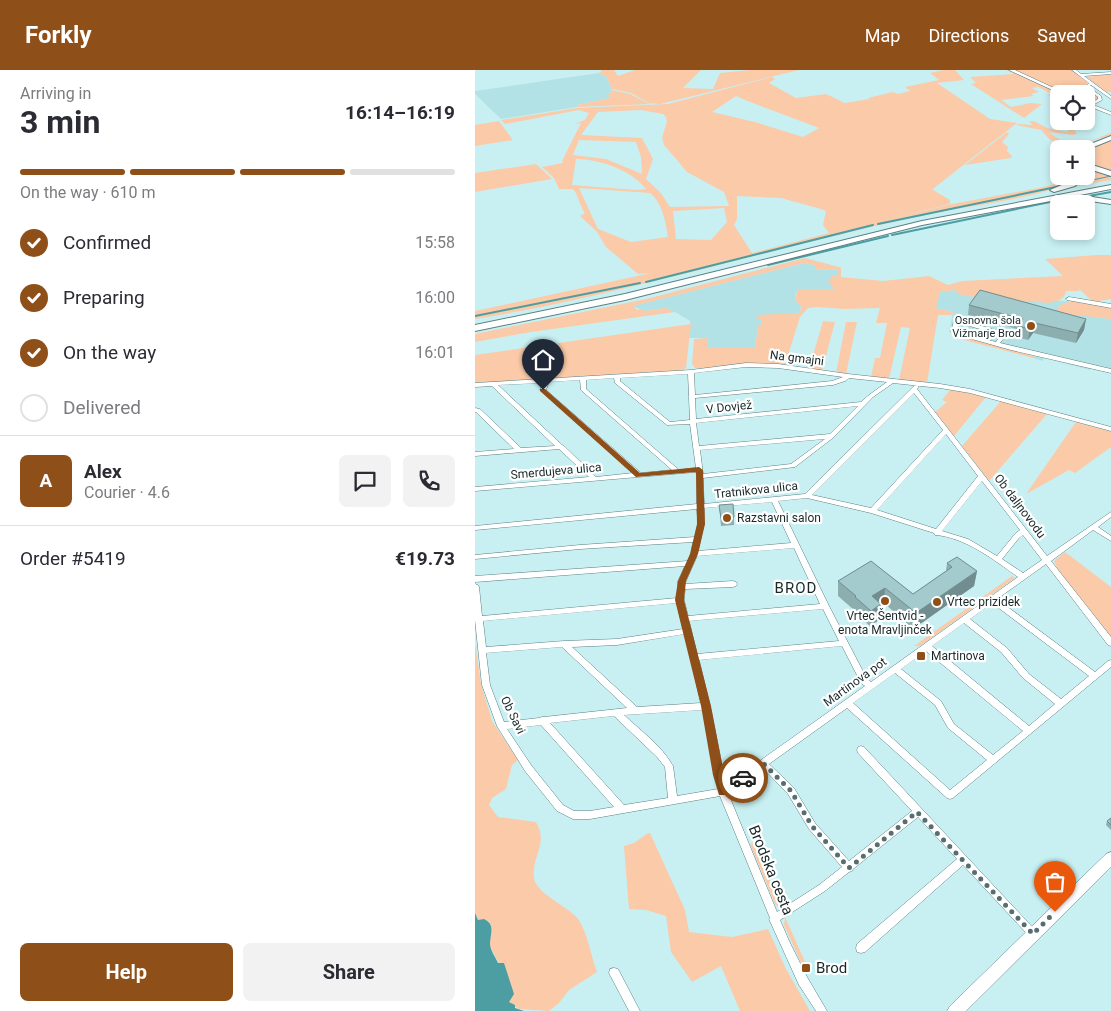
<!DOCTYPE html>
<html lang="en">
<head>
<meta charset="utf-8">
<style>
  :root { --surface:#fff; --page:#f2f2f3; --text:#2b2b33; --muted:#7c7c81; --line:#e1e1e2; --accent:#8f4f19 }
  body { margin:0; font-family:Roboto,sans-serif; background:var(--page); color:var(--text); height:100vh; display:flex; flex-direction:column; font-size:19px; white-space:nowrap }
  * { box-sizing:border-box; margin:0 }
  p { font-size:16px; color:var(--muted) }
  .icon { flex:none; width:28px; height:28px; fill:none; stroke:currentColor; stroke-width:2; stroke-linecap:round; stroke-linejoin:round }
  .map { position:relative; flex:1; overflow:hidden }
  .details { display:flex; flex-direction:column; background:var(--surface); width:475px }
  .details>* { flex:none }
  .buttons { position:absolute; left:575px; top:15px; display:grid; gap:10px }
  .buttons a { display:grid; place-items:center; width:45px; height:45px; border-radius:8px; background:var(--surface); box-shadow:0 2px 8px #0003; font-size:25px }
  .pin { position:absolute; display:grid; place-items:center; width:42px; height:42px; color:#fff; margin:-51px -21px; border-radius:50% 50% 50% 0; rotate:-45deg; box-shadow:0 0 5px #0007 }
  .pin .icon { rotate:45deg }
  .courier { position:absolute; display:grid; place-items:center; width:50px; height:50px; margin:-25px; border:4px solid #8f4f19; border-radius:50%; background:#fff; color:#222; box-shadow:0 1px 6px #0007 }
  .headline em { font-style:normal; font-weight:700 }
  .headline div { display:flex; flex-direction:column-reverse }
  .headline { display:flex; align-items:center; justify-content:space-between; height:85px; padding:0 20px }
  h1 { font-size:32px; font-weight:700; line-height:38px }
  .bar { display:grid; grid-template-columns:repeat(4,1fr); gap:8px 5px; align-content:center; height:60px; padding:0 20px }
  .bar i { height:6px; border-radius:4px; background:var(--line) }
  .bar .current { background:var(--accent) }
  .bar p { grid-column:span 4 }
  .line { display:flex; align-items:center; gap:12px; padding:0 20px; border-top:1px solid var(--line) }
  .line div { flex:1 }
  .round { display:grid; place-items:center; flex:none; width:52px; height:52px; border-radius:8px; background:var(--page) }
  ol { padding:0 20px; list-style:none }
  li { display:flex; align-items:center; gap:15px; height:55px }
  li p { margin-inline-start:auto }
  li .icon { padding:5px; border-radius:50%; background:var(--accent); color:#fff; stroke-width:4 }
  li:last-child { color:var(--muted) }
  li i { width:28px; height:28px; border:2px solid var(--line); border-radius:50% }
  .button { display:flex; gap:10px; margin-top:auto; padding:10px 20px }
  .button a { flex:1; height:58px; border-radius:8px; background:var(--accent); color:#fff; font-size:20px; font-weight:700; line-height:58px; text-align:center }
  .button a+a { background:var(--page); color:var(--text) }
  header { display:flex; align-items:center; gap:30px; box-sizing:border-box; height:70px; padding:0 25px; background:var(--accent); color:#fff }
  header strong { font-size:24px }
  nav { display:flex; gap:28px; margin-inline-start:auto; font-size:18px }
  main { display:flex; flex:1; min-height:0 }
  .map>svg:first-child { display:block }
</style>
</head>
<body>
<header>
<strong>Forkly</strong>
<nav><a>Map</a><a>Directions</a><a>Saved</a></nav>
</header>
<main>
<section class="details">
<div class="headline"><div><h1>3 min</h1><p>Arriving in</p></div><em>16:14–16:19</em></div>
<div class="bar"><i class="current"></i><i class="current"></i><i class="current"></i><i></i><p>On the way · 610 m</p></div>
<ol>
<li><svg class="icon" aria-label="check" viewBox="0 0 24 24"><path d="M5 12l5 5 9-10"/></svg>Confirmed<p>15:58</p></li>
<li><svg class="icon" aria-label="check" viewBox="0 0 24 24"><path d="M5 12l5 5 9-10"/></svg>Preparing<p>16:00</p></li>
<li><svg class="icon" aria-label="check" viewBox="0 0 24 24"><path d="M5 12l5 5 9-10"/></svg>On the way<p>16:01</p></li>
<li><i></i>Delivered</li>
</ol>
<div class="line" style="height:90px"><b class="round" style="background:var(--accent);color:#fff">A</b><div><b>Alex</b><p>Courier · 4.6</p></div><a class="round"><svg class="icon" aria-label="chat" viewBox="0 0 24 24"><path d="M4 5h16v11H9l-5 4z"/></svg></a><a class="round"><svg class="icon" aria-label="phone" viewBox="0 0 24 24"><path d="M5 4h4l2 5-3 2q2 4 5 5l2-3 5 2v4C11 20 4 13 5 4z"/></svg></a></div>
<div class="line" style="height:65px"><div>Order #5419</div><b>€19.73</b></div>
<div class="button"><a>Help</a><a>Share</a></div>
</section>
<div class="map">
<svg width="636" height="941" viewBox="0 0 636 941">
  <rect width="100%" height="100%" fill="#c8f0f3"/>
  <!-- built -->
  <g fill="#b2e2e5">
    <path d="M124 3 131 6 137 19 135 28 102 35V37L26 49 0 24V21Z"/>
    <path d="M329 193 340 195 341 200 364 199V204L359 219H325L321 223 320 230 326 236 325 243 286 250V256H283L280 278H231L232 268H214L215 251 200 242 190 238 170 241 157 236Z"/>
    <path d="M480 220 546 230 594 231 590 243 636 249V299L617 295 615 300 569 288 568 291 558 288V286L474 262 478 242 460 238 465 222Z"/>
  </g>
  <!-- green -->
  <g fill="#fbcaa8" fill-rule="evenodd">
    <path d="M127 0H139L143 6 160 0H226L208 18 238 19 245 3 275 0H324L185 34 174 33 156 23 137 19 131 6 124 3Z"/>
    <path d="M468 0H480L489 10 462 13 515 49 542 53 459 118 458 120 475 130V134L397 153 477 134 564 118 580 114 594 106H602C588 124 501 135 475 140 316 171 161 223 0 249V241L176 203 163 204 131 177 122 162 105 146 110 143C104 135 104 126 98 119H84L79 108 67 97 88 93 87 91 106 53 99 54 110 50 114 43 104 40 30 54 26 50 102 38 193 34 297 7 300 9 294 13 321 28 351 24 370 33 394 29 393 28 418 22 423 24 435 21 430 17 464 10 455 3ZM261 26 270 30 344 58 328 67 280 52 237 42ZM166 40 188 44 191 47 192 51 187 68 189 75 212 102 249 122 254 136 195 137 186 123 171 109 178 89 167 68 106 65 123 42ZM104 70 161 72 166 87 167 104 131 89 98 85ZM101 89C125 89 156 100 171 119L161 120 97 115ZM104 118 175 123C187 132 191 153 193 167L156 172 123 159ZM262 126 306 128 346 139 351 141 348 155 354 163 277 183 259 155 262 149ZM249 138 252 152 236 170 201 169 198 141Z"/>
    <path d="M531 0H533L587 24H584V27L571 25 577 24 563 17 557 18 564 22 556 24 559 26 526 30 536 37 555 33 567 34 549 48 496 14 501 13 495 7 539 4Z"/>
    <path d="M539 0H597L613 12 610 17 624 28 622 31 611 32V26L614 25 609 21 602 22 604 24H593Z"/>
    <path d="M636 4V22H631L611 7Z"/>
    <path d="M137 20 155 24 175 34 102 37V35L135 28 133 24H136Z"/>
    <path d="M24 51 38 70 0 76V55Z"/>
    <path d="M554 51H559L572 58 592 62 594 60 590 51H593L602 64 598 65 574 62C598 82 608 73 636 63V65L613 72 601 79H594L574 69 566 60 541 55 543 54 556 55 557 54Z"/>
    <path d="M532 62 534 64 527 72 533 77 532 81 537 86 536 88 490 95Z"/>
    <path d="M636 70V103L634 99 625 100 611 93V79Z"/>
    <path d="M61 94 77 109 0 122V103Z"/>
    <path d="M611 96 636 105V110L597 117 607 106H611Z"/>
    <path d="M622 185H636V229L618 232 602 217 605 221H591C589 230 583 231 574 233L492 226 483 224 480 220 465 222 461 238 478 242 477 245H463L452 313 424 310 435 258 426 257 414 309 396 307 400 288H405L412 253H401L405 238 370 239 342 237 333 238 325 247 310 295 276 293 227 299 220 298 217 294 219 269 232 268V278H280L283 256 286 255V250H282L283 245 325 243 326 236 320 230 323 219H359L353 211 358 206 364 204 363 199 340 200V195L329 193 158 236 162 240 167 239 170 241 190 238 200 242 56 262 0 272V264L171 229 330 188 364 197 366 198V207L408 211 454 206 473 215 487 211 588 206 570 189Z"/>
    <path d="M605 228 636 237V249L593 244 592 246 581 243 585 235Z"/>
    <path d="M348 251 360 252 347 301 334 299Z"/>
    <path d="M371 252H382L371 304 361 303Z"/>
    <path d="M216 254 211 298 207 301 0 314V285Z"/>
    <path d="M485 265 559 286 558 288 485 269Z"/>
    <path d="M476 319 511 327 479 366 460 342 472 332 467 330Z"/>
    <path d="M526 331 572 344 514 411 487 376Z"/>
    <path d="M601 352 636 361V377L600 403 594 400 551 424Z"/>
    <path d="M590 482 636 517V568L583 500 579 491Z"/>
    <path d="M537 506 540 508 445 576H439Z"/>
    <path d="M0 573 6 614 17 651 43 690 37 695 31 719 17 728 14 735 23 747 61 752C74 774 56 787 59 808 62 825 95 837 104 850 113 865 116 886 122 902L94 920 84 933 74 941 44 939 34 932 24 893 14 875 17 859 14 851 3 850 0 843Z"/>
    <path d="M173 763H175L210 840 214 862 257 867 293 859 311 899 335 941H265L246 896 217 912 196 882 191 846 171 840 154 839 149 776 159 773Z"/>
    <path d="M279 773 306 838 300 834 275 774Z"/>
    <path d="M310 847 331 894 327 895 309 855Z"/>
  </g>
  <!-- water -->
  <path fill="#4c9ea3" d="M0 843 3 850 9 849C21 855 15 863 15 874 15 880 21 888 23 893H29L39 924 34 932 40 935V938L49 941H0Z"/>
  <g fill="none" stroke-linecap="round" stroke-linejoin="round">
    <!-- stream-far1 -->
    <g stroke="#4c9ea3" stroke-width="1">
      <path d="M611 92 619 96"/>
      <path d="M604 113 636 106"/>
    </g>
    <!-- stream -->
    <g stroke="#4c9ea3" stroke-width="2">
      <path d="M614 126 636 122"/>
      <path d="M403 154 586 116"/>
      <path d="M417 165 575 132"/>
      <path d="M293 195 413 166"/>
      <path d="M171 212 398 155"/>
      <path d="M0 246 165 213"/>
    </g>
    <defs>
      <g id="minor">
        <path d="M597 0H601L606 4 636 2V4L609 6 636 26V29L616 15 614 17 626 26 627 30 616 36H614V34L623 29V27L610 17 614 13Z"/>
        <path d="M594 227 636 234V238L592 230 591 229Z"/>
        <path d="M482 249 531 263 532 264 525 273 636 299V303L536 280 479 264 476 262 479 251ZM484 253 526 265 521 272 483 262 482 261Z"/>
        <path d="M271 293 303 294 373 304 465 314 495 319 636 357V361L495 323 465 318 418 313 398 327 359 367 320 397 228 408 229 434 330 424 439 316 441 315 444 317 442 319 572 486 636 442V447L623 457 636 466V471L618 460 576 491 636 567V576L633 575 571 494 522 529 620 602 633 591 636 590V597L478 728 475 729 472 728 372 638 294 694 319 718 340 753 374 791 437 741 383 683 382 680 383 677 386 676 389 677 561 861 563 864 561 867 558 869 555 867 488 795 390 882 386 883 382 882 381 878 382 874 482 789 443 747 378 799 377 801 374 802 350 821 305 850 315 873 332 907 352 941H341L324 915 294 849 295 848 245 726 115 749H98L82 741 50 701 22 656 7 615 0 550V514L3 515 4 517 7 546 202 528 203 511 210 496 0 512V506L213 491 216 484 218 472 105 479 0 489V485L105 475 220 467 223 454 222 439 0 460V456L222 434V406L221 402 0 421V417L114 407 84 379 0 386V382L39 379 1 342H0V338L5 339 46 378 80 376 17 316 0 317V313L216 300ZM271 297 303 298 368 307 357 311 220 325 219 303ZM213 304 214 326 213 327 214 328 215 350 195 352 145 311V308ZM139 308 140 313 192 355 215 354 221 398 204 400 111 319V310ZM374 308 412 312 394 325 386 332 221 349 220 328 358 315 370 311ZM105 310 106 320 197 400 166 403 71 320 74 312ZM68 313 65 320 66 321 158 403 121 407 90 377 89 376 87 375 23 315ZM439 323 468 360 396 438 337 425ZM383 336 355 364 224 376 221 353ZM471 364 503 406 461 459 402 440ZM350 369 316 394 228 404 225 380ZM507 411 545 460 540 464 522 486 493 469 467 461ZM332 428 396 443 459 463 460 465C490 467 519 490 543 507L396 612 392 609 354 536 303 431ZM297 432 316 473 223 481 229 454V438ZM548 465 567 490 548 503 527 489 544 468ZM319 478 345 534 213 546 209 530 210 519 258 517 261 516 262 514 261 512 258 511 210 514 211 511 222 486ZM202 533 208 559 142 569 89 571 11 577 8 551ZM517 533 614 606 586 629 554 604 532 578 495 549ZM348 539 364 571 222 584 214 551ZM489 553 526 582 548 608 580 634 554 656 457 576ZM210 564 226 633 162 637 97 577 142 575ZM367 576 386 613 390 616 251 715 235 636 224 590ZM87 577 152 638 69 647H67L64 648 29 652 15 615 11 583ZM451 581 548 661 518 685 479 654 466 631 426 599ZM420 603 460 635 473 658 512 690 475 720 378 633ZM228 640 243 719 202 726 198 696C187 676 166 661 149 645ZM139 646 182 687 190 697 193 728 149 735 75 653ZM66 655 139 737 115 741H99L88 735 56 695 32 659ZM288 698 313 724 334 759 367 797 344 815 302 842 253 723Z"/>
        <path d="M139 898 143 899 165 941H154L134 903 135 899Z"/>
      </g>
      <g id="tertiary">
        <path d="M534 0H540L592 24H586Z"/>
        <path d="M611 32 636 42V45L611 35Z"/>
      </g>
      <path id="secondary" d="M636 782V797L491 941H472L475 936 631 784Z"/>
      <g id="motorway">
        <path d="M636 66V70L611 80 603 79Z"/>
        <path d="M611 93 636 101V106L611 98Z"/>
        <path d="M600 106H609L600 116 579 122 575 120 594 112Z"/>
        <path d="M636 115V119L605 125 636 130V134L601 129 597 127 447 155 150 230 0 261V255L150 224 447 151Z"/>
      </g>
    </defs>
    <!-- minor casing -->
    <use href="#minor" stroke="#5b8083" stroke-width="1"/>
    <!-- tertiary casing -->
    <use href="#tertiary" stroke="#5b8083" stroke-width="1"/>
    <!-- secondary casing -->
    <use href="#secondary" stroke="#5b8083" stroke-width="1"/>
    <!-- motorway casing -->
    <use href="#motorway" stroke="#5b8083" stroke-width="2"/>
    <!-- minor -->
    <use href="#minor" fill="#fff" fill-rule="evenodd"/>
    <!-- tertiary -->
    <use href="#tertiary" fill="#fff" fill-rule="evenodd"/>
    <!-- secondary -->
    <use href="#secondary" fill="#fff" fill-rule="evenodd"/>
    <!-- motorway -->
    <use href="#motorway" fill="#fff" fill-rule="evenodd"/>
  </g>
  <!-- wall -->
  <g fill="#8caeaf">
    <path d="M494 235 611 249 609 260 601 273 558 263 553 270 541 267 542 259 493 245Z"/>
    <path d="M244 435 259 447V455L246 456Z"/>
    <path d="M396 491 438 524 471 501 472 493 502 501 499 516 438 559 409 533 406 535 405 549 395 556 379 542V540L363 526V511Z"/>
    <path d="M636 748V760L631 755 632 751Z"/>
  </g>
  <!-- shaded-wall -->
  <g fill="#728d8f">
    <path d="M611 249 609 260 601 273 603 263Z"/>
    <path d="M560 253 558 263 553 270 555 259Z"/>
    <path d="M502 501 499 516 438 559 441 543Z"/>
    <path d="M410 518 409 533 406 535 405 549 395 556 397 526Z"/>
  </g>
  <!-- building -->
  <g fill="#a3cacc" stroke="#728d8f">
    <path d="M505 220 611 249 603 263 560 253 555 259 543 256 548 249 494 235Z"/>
    <path d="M258 434 259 447 246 448 244 435Z"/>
    <path d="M482 487 502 501 441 543 410 518 397 526 406 534 396 541 380 527 381 526 363 511 396 491 438 524 477 497 472 493Z"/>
    <path d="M636 748V755L632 751Z"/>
  </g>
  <!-- route -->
  <path fill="#8f4f19" d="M65 319H70L165 403 224 397 228 400 230 454 223 484 211 511 209 530 236 636 251 714 268 703 273 708 251 725H244L238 705 226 636 200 530 203 511 215 484 222 454 221 402 161 407 65 321Z"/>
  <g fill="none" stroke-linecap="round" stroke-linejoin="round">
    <!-- done -->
    <path stroke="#566e70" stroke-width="5" stroke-dasharray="0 9" d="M268 708 288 693 316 721 337 756 374 798 442 742 558 864 580 842"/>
  </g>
  <!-- markers -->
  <g fill="#8f4f19" stroke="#fff" stroke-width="2">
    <circle cx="556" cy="256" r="5"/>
    <circle cx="252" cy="448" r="5"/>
    <circle cx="410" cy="531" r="5"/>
    <circle cx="462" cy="532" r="5"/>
    <rect x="441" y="581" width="10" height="10" rx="2.5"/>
    <rect x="326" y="893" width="10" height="10" rx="2.5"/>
  </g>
  <g text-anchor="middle" stroke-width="4.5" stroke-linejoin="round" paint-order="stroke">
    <!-- far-poi labels -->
    <g font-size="11" fill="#182829" stroke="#fff" text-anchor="end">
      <text x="546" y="254">Osnovna šola<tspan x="546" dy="13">Vižmarje Brod</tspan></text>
    </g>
    <!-- street labels -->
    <g font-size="12" fill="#182829" stroke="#fff">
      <text transform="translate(322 288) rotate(7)" y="4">Na gmajni</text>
      <text transform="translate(254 337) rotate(-6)" y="4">V Dovjež</text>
      <text transform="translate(81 401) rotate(-5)" y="4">Smerdujeva ulica</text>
      <text transform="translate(281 420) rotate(-6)" y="4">Tratnikova ulica</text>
      <text transform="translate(545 436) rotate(53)" y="4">Ob daljnovodu</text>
      <text transform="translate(380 612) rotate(-36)" y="4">Martinova pot</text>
      <text transform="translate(38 645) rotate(64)" y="4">Ob Savi</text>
    </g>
    <!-- poi labels -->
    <g font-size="12" fill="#182829" stroke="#fff" text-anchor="start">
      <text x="262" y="452">Razstavni salon</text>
      <text x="472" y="536">Vrtec prizidek</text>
      <text x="410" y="550" text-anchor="middle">Vrtec Šentvid -<tspan x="410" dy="14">enota Mravljinček</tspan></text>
      <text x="456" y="590">Martinova</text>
    </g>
    <!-- quarter labels -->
    <g font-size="15" letter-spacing="1" fill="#182829" stroke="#fff">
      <text x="321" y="523">BROD</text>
    </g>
    <!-- near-street labels -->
    <g font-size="15" fill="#182829" stroke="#fff">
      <text transform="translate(296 800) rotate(68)" y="5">Brodska cesta</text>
    </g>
    <!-- near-poi labels -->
    <g font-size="15" fill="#182829" stroke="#fff" text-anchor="start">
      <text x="341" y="903">Brod</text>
    </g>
  </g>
</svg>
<div class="buttons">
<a><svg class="icon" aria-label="locate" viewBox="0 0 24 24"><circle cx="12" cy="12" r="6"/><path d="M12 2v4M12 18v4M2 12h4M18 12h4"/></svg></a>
<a>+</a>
<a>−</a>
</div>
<div class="pin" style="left:580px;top:842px;background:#ea580c"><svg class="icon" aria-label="bag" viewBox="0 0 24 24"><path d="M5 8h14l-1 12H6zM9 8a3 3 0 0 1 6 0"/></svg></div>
<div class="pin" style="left:68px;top:320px;background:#1f2937"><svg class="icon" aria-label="home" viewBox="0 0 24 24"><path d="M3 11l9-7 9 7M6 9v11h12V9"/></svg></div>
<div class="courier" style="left:268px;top:708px"><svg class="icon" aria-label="car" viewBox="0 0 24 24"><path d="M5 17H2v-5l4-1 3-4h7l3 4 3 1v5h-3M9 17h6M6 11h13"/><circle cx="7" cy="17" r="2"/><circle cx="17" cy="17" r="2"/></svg></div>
</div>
</main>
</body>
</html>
